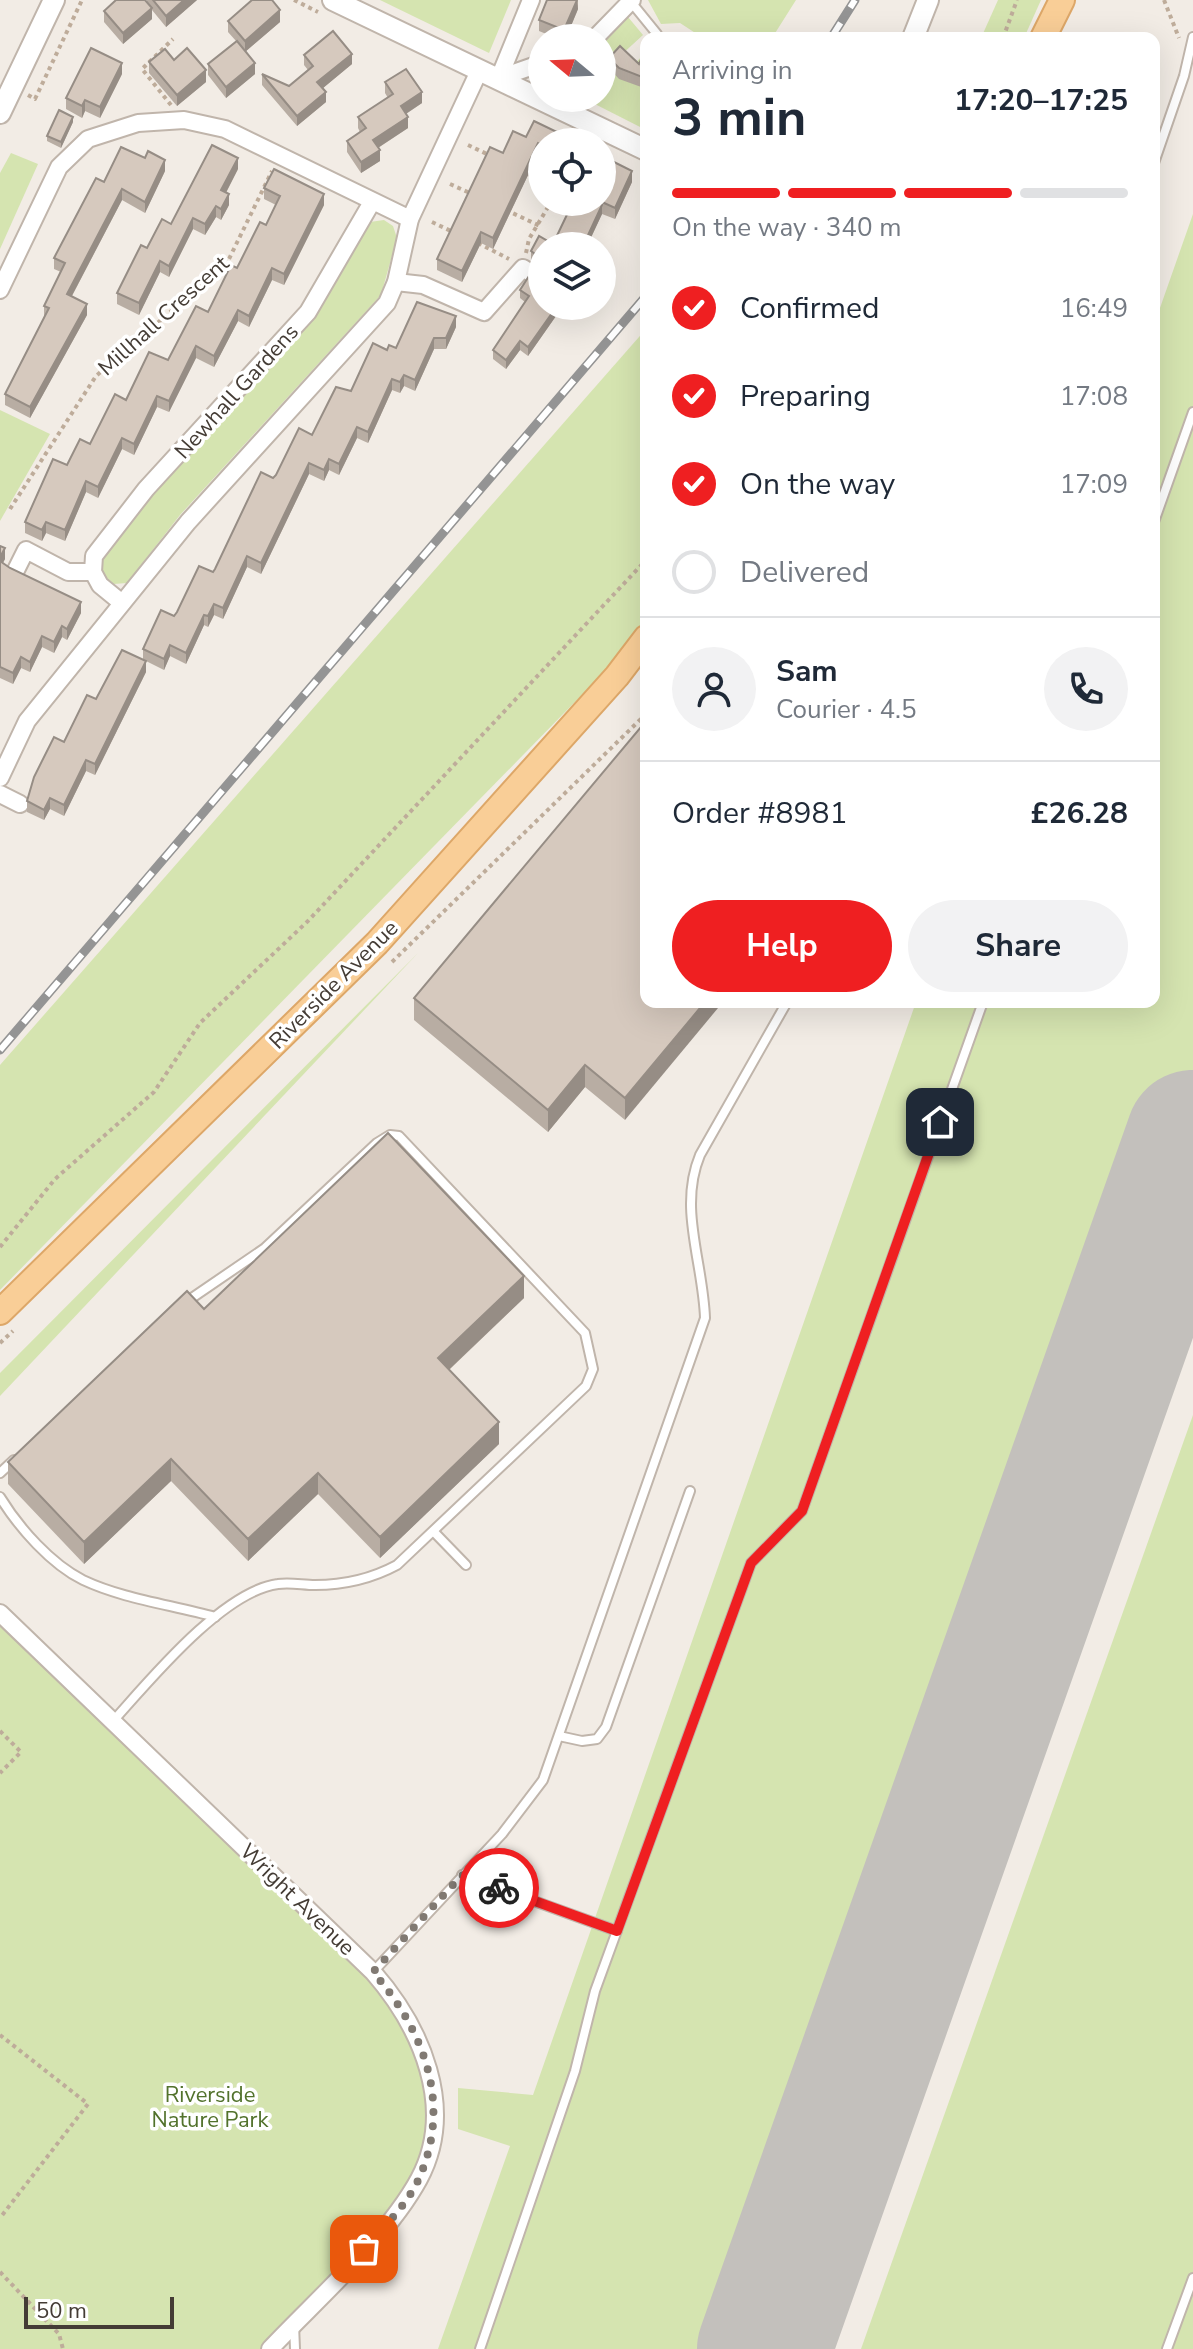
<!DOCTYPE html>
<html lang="en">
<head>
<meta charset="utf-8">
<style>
  :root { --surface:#fff; --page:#f2f2f3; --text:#1f2937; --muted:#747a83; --line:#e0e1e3; --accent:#ef1f21 }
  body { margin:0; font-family:"Nunito Sans",sans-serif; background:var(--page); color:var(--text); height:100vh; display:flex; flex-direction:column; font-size:30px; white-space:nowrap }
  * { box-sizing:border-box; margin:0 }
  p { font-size:26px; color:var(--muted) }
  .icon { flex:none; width:44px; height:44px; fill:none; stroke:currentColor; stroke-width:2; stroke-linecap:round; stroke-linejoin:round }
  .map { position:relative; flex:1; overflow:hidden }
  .side { position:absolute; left:640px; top:32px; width:520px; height:976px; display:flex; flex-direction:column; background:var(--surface); border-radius:16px; box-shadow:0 8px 32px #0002 }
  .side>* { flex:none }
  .needle { width:52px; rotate:289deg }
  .fabs { position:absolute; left:528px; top:24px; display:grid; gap:16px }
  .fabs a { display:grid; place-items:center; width:88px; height:88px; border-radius:50%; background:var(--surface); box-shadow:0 8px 32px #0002; font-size:40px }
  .scale { position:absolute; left:24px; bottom:20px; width:150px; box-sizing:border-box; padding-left:8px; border:4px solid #443c35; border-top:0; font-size:22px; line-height:28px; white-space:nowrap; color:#443c35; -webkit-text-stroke:6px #fff; paint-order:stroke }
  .pin { position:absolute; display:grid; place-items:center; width:68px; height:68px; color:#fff; margin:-34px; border-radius:16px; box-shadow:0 4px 12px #0006 }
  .courier { position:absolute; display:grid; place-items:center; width:80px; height:80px; margin:-40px; border:6px solid #ef1f21; border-radius:50%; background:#fff; color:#222; box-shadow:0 2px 10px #0007 }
  .overview em { font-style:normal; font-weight:700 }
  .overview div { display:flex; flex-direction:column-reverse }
  .overview { display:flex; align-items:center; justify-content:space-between; height:136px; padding:0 32px }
  h1 { font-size:52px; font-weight:700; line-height:60px }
  .bar { display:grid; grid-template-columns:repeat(4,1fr); gap:12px 8px; align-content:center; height:96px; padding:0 32px }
  .bar i { height:10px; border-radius:6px; background:var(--line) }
  .bar .active { background:var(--accent) }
  .bar p { grid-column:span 4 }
  .line { display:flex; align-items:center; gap:20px; padding:0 32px; border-top:2px solid var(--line) }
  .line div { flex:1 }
  .round { display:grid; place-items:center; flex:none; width:84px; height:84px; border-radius:42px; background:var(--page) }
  ol { padding:0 32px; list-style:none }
  li { display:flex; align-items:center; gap:24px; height:88px }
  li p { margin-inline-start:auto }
  li .icon { padding:8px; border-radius:50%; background:var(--accent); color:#fff; stroke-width:4 }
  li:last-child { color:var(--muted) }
  li i { width:44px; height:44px; border:4px solid var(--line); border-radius:50% }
  .action { display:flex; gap:16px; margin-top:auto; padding:16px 32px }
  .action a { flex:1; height:92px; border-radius:48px; background:var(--accent); color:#fff; font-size:32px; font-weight:700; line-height:92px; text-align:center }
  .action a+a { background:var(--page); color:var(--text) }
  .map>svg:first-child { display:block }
</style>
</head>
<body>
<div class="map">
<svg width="1193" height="2349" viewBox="0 0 1193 2349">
  <rect width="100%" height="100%" fill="#f2ece5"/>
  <!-- green -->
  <g fill="#d5e4b0">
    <path d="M380 0H511L489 53Z"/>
    <path d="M648 0H796L772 38H703L680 23 661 24Z"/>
    <path d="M998 0H1041L1024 38H981Z"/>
    <path d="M628 17 643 35 620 56V79L646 52V130L583 98H602V44Z"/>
    <path d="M11 153 38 164 0 249V173Z"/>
    <path d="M1193 214V1132L1092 1419 1054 1438 1026 1519 1047 1528 1049 1542 819 2203 761 2230 719 2349H438L510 2146 458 2129V2088L533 2095 916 1002H1154V325Z"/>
    <path d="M384 220 393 226 397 238 381 295 180 515 127 583 114 584 102 575 101 558 152 494 315 317 370 222Z"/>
    <path d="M646 329V619L614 662 0 1290V1065Z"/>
    <path d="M0 410 50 434 0 521Z"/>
    <path d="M418 953 0 1396V1373Z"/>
    <path d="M1193 1415V2349H861Z"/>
    <path d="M0 1613 397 2000 435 2102 419 2178 270 2349H0Z"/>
  </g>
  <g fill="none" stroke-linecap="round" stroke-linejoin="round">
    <!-- runway -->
    <path stroke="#c3c0bc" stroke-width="134" d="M764 2349 1193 1137"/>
    <defs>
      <g id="service">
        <path d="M631 2 657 34"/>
        <path d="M1154 163 1184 76 1193 37"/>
        <path d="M1154 522 1193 412"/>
        <path d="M0 1473 14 1460"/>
        <path d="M0 1497C19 1528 51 1564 83 1580 123 1599 173 1605 215 1617"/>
        <path d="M434 1532 466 1565"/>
        <path d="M114 1720C150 1680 223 1591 278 1584 290 1582 303 1585 315 1585 345 1585 371 1579 397 1565L586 1386 593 1369 585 1333 399 1136 390 1135 377 1143 265 1248 186 1302"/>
        <path d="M559 1736 582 1741 597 1739 606 1727 690 1491"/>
        <path d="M462 1875 617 1931"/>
        <path d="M373 1972 502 1834 543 1780 705 1318C703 1261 678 1208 700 1155L787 1002"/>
        <path d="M294 2324 295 2349"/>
        <path d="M480 2349 575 2071 595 1991 751 1563 802 1511 983 1002"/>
        <path d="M1167 2349 1193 2278"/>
      </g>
      <g id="minor">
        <path d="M595 38 632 0"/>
        <path d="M499 78 531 0"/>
        <path d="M499 78 542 63"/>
        <path d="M396 282 423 285 484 312 523 268 542 280"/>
        <path d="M0 290 59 167 88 139 138 123 184 120 225 129 410 219"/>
        <path d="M16 570 26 550 68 572H93"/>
        <path d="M122 603 100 585 93 572 94 556 146 489 308 312 372 202"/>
        <path d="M0 778 27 721 188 522 387 303 396 282 410 219 480 69"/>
        <path d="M0 794 20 804"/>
        <path d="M0 1613 373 1972C421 2027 457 2108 419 2179 387 2238 316 2300 270 2349"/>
      </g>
      <g id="tertiary">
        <path d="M333 0 646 150"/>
        <path d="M913 38 928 0"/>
        <path d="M0 113 54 0"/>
      </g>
      <g id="primary">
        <path d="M1043 38 1062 0"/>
        <path d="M0 1312 377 943 617 676 646 638"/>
      </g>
    </defs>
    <!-- service casing -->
    <use href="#service" stroke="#c0b5ab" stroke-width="12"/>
    <!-- minor casing -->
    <use href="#minor" stroke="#c0b5ab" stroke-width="20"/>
    <!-- tertiary casing -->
    <use href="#tertiary" stroke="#c0b5ab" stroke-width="24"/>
    <!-- primary casing -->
    <use href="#primary" stroke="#dda768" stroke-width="28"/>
    <!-- path -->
    <g stroke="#beac9a" stroke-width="4" stroke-dasharray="4 4" stroke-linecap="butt">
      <path d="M294 0 318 12"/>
      <path d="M1164 0 1179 38"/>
      <path d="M1003 38 1017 0"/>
      <path d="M28 95 35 99 82 0"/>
      <path d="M171 105 142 69 173 39"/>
      <path d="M468 145 489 155"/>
      <path d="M526 173 542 180"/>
      <path d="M450 184 472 194"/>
      <path d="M506 210 540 226"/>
      <path d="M432 222 455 233"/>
      <path d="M478 243 509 259"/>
      <path d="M526 253 529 239 551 202"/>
      <path d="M10 509 96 376 227 263 272 171"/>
      <path d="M392 962 646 714"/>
      <path d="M0 1247 55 1179 154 1092 200 1023 308 921 646 560"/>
      <path d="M0 1343 13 1331"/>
      <path d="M0 1731 21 1752 0 1773"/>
      <path d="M0 2035 88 2104 0 2218"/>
      <path d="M0 2272 59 2334 63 2349"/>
    </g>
    <!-- service -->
    <use href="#service" stroke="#fff" stroke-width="8"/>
    <!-- minor -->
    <use href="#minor" stroke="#fff" stroke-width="16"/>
    <!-- tertiary -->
    <use href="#tertiary" stroke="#fff" stroke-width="20"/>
    <!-- primary -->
    <use href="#primary" stroke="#f9ce97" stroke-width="24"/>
    <defs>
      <g id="rail">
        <path d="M831 38 855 0"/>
        <path d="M0 1050 646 296"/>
      </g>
    </defs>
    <!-- rail casing -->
    <use href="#rail" stroke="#949494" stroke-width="9"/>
    <!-- rail -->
    <use href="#rail" stroke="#fff" stroke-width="6" stroke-dasharray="18" stroke-linecap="butt"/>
  </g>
  <!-- wall -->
  <g fill="#b8ada3">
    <path d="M147 0H197L166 27 152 10V19L123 44 104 22V11L147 2Z"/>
    <path d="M578 0V9L566 38H556L539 31V20Z"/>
    <path d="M228 21 280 22 246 51 255 74 226 98 208 75V64L236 41 228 32Z"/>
    <path d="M646 49V93L644 92V88L619 79 609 68V58L639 64Z"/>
    <path d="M304 55 352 64 323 88 326 102 297 126 262 85V74L289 86 308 70 304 65Z"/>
    <path d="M149 62 206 82 177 106 149 73Z"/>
    <path d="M122 74 100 118 85 111 82 118 66 109V98Z"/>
    <path d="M385 82 422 103 406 114 408 128 378 148 380 161 361 173 347 152V141L360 132 358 128V117L388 98 385 93Z"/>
    <path d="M73 122 61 148 47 141V136Z"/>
    <path d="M526 137 559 142H542V156L538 154 493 249 481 243 462 282 437 270V259Z"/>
    <path d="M608 159 632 171V182L615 219 602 214 587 246H542V268L531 260V251L539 236 553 244 573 202H602V171Z"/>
    <path d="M238 169 226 193 229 205 221 220 216 217 205 235 193 229 169 277 160 272 139 315 117 304V293L147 248 171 224Z"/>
    <path d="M165 171 145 213 122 200 72 296 87 315 30 418 5 405V394L44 317V306L61 272 54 269V258L104 182Z"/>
    <path d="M264 188 324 205 284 285 272 280 249 327 238 321 214 367 196 358 169 412 157 407 134 455 122 449 98 498 86 492 65 541 46 533 42 541 25 533V522L67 465 90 444 126 400 168 360 208 312 266 225 276 205 264 199Z"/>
    <path d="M542 282V306H563L528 356 520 350 506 369 493 359V350L525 302 520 298V290Z"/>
    <path d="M456 327 446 349H434L415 391 404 386 400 393 392 390 368 443 357 438 339 475 329 470 324 481 309 474 261 574 247 567 223 619 214 615 208 627 204 625 186 664 170 656 164 670 146 661V672L95 775 86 771 64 816 50 809 44 820 27 812V801L64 742 96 699 143 659V649L213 572 273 478 387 350 396 348Z"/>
    <path d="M0 546 5 559 3 563 81 613 67 640 62 637 54 653 42 647 30 672 21 668 13 684 0 678Z"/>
    <path d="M646 721 625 1120 585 1087 548 1132 414 1020V998Z"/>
    <path d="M524 1298 449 1370 499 1444 380 1558 318 1494 248 1561 171 1481 84 1564 8 1484V1462L204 1309Z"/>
  </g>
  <!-- shaded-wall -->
  <g fill="#968d85">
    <path d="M184 0H197L166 27V16Z"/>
    <path d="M577 0 578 9 566 38H564V30Z"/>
    <path d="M152 8V19L123 44V33Z"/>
    <path d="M280 10V22L245 52V41Z"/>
    <path d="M352 54V64L317 93V82Z"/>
    <path d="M122 63V74L100 118V107Z"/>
    <path d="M255 63V74L226 98V87Z"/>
    <path d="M206 70V82L177 106V95Z"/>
    <path d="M326 92V102L297 126V116Z"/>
    <path d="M422 92V103L401 117V106Z"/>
    <path d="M85 100V111L82 118V106Z"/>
    <path d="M73 117V122L61 148V142Z"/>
    <path d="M408 117V128L373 151V140Z"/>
    <path d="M538 143V154L493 249V238Z"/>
    <path d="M380 150V161L361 173V162Z"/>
    <path d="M238 158V169L221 202V190Z"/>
    <path d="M165 160V171L145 213V202Z"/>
    <path d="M632 171V182L615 219V208Z"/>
    <path d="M122 189V200L67 305V294Z"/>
    <path d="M229 194V205L221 220V209Z"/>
    <path d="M324 194V205L284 285V274Z"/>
    <path d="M602 205V214L587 246H583Z"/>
    <path d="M216 206V217L205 235V224Z"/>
    <path d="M193 218V229L169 277V266Z"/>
    <path d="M481 232V243L462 282V271Z"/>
    <path d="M160 261V272L139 315V303Z"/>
    <path d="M272 268V280L249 327V316Z"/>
    <path d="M87 304V315L30 418V407Z"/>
    <path d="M557 306H563L528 356V347Z"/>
    <path d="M238 310V321L214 367V356Z"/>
    <path d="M456 316V327L446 349V338Z"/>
    <path d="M434 338V349L415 391V380Z"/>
    <path d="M520 341V350L506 369V360Z"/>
    <path d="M196 346V358L169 412V401Z"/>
    <path d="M404 375V386L400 393V382Z"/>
    <path d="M392 379V390L368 443V432Z"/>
    <path d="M157 396V407L134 455V444Z"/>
    <path d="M357 427V438L339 475V464Z"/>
    <path d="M122 438V449L98 498V487Z"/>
    <path d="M329 459V470L324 481V470Z"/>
    <path d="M309 463V474L261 574V563Z"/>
    <path d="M86 481V492L65 541V530Z"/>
    <path d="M46 522V533L42 541V530Z"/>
    <path d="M5 548V559L0 568V557Z"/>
    <path d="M247 556V567L223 619V608Z"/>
    <path d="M81 602V613L67 640V629Z"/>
    <path d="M214 604V615L208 627V616Z"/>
    <path d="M204 615V625L186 664V653Z"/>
    <path d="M62 626V637L54 653V642Z"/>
    <path d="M42 636V647L30 672V662Z"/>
    <path d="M170 645V656L164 670V659Z"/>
    <path d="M21 657V668L13 684V673Z"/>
    <path d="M146 661V672L95 775V764Z"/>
    <path d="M86 760V771L64 816V805Z"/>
    <path d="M50 798V809L44 820V810Z"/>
    <path d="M705 1002H723L625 1120V1098Z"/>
    <path d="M585 1065V1087L548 1132V1110Z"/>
    <path d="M524 1276V1298L438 1380V1358Z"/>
    <path d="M499 1422V1444L380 1558V1537Z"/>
    <path d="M171 1459V1481L84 1564V1542Z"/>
    <path d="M318 1473V1494L248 1561V1539Z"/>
  </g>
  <!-- building -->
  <g fill="#d6c9be" stroke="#968d85" stroke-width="2">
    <path d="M116 0H145L152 8 123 33 104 11Z"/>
    <path d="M153 0H184L166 16Z"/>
    <path d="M252 0H272L280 10 245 41 228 21Z"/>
    <path d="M547 0H577L564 30 539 20Z"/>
    <path d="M333 31 352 54 317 82 326 92 297 116 262 74 289 86 313 66 304 55Z"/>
    <path d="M237 41 255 63 226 87 208 64Z"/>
    <path d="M620 46 639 64 646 49V82L644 81 645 78 619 68 609 58Z"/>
    <path d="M91 48 122 63 100 107 85 100 82 106 66 98Z"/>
    <path d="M187 48 206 70 177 95 149 62 165 49 174 60Z"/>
    <path d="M406 69 422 92 401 106 408 117 373 140 380 150 361 162 347 141 366 128 358 117 393 94 385 82Z"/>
    <path d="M59 110 73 117 61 142 47 136Z"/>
    <path d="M534 121 559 133 555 142H542V145L538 143 493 238 481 232 462 271 437 259 490 147 503 153 513 131 526 137Z"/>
    <path d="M212 145 238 158 221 190 229 194 221 209 216 206 205 224 193 218 169 266 160 261 139 303 117 293 141 245 147 248 162 219 171 224Z"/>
    <path d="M121 147 145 158 148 151 165 160 145 202 122 189 67 294 87 304 30 407 5 394 49 308 44 306 65 263 54 258 96 178 104 182Z"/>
    <path d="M608 159 632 171 615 208 602 202V171Z"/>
    <path d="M274 169 324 194 284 274 272 268 249 316 238 310 214 356 196 346 169 401 157 396 134 444 122 438 98 487 86 481 65 530 46 522 42 530 25 522 53 459 67 465 80 439 90 444 115 394 126 400 149 352 168 360 196 306 208 312 231 265 237 268 260 222 266 225 280 196 264 188Z"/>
    <path d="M573 202H597L602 205 583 246H542V259L531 251 539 236 553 244Z"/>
    <path d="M529 276 542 282V306H557L528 347 520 341 506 360 493 350 529 296 520 290Z"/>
    <path d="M417 302 456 316 446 338H434L415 380 404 375 400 382 392 379 368 432 357 427 339 464 329 459 324 470 309 463 261 563 247 556 223 608 214 604 208 616 204 615 186 653 170 645 164 659 143 649 161 610 174 616 177 612 199 566 213 572 215 569 261 472 273 478 276 475 299 428 312 435 336 387 351 391 373 343 387 350 389 345 396 348Z"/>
    <path d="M0 546 5 548 0 557Z"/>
    <path d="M0 561 10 568 81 602 67 629 62 626 54 642 42 636 30 662 21 657 13 673 0 667Z"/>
    <path d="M122 650 146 661 95 764 86 760 64 805 50 798 44 810 27 801 34 777 54 737 64 742 87 695 96 699Z"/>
    <path d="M646 721V1002H705L625 1098 585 1065 548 1110 414 998Z"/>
    <path d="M388 1133 524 1276 438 1358 499 1422 380 1537 318 1473 248 1539 171 1459 84 1542 8 1462 187 1291 204 1309Z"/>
  </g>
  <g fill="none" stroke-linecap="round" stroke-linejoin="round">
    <!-- done -->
    <path stroke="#817a73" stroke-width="8" stroke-dasharray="0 14.4" d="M364 2249C383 2228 409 2203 420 2176 452 2102 423 2029 373 1972L462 1875 499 1888"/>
    <!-- route -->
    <path stroke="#ef1f21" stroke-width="10" d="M499 1888 617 1931 751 1563 802 1511 940 1122"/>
  </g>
  <g text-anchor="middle" stroke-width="7" stroke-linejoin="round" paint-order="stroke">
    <!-- street labels -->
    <g font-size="22" fill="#443c35" stroke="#fff">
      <text transform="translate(163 315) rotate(-42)" y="8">Millhall Crescent</text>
      <text transform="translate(236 391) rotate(-48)" y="8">Newhall Gardens</text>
      <text transform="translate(333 984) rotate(-45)" y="8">Riverside Avenue</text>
      <text transform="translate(298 1899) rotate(44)" y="8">Wright Avenue</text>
    </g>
    <!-- park labels -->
    <g font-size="22" fill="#52722c" stroke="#fff">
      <text x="210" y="2102">Riverside<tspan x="210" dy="25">Nature Park</tspan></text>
    </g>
  </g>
</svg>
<div class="fabs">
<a><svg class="needle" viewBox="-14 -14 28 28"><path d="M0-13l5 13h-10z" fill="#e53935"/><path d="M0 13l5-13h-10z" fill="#747a83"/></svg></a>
<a><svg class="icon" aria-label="locate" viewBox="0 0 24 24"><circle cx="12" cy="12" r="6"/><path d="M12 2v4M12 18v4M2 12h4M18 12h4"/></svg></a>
<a><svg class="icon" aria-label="layers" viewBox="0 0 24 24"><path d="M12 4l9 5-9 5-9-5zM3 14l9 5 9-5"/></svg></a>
</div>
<div class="scale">50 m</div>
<div class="pin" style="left:364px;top:2249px;background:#ea580c"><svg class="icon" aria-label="bag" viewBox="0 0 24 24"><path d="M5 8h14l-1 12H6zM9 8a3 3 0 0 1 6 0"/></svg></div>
<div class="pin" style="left:940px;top:1122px;background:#1f2937"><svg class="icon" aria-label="home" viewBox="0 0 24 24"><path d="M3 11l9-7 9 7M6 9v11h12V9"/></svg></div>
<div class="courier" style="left:499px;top:1888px"><svg class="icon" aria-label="bike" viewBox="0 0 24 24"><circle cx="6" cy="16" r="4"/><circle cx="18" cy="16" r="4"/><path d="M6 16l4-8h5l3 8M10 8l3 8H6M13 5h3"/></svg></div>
<section class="side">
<div class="overview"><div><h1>3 min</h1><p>Arriving in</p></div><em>17:20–17:25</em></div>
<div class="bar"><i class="active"></i><i class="active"></i><i class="active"></i><i></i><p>On the way · 340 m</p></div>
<ol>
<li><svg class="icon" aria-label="check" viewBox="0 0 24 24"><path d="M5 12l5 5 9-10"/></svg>Confirmed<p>16:49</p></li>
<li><svg class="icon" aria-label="check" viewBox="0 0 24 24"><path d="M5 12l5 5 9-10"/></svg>Preparing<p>17:08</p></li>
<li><svg class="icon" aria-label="check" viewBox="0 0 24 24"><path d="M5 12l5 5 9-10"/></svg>On the way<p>17:09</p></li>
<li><i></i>Delivered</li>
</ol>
<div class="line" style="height:144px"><a class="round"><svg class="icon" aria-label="person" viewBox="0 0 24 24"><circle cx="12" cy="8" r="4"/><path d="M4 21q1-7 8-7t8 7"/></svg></a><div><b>Sam</b><p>Courier · 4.5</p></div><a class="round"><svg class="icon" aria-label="phone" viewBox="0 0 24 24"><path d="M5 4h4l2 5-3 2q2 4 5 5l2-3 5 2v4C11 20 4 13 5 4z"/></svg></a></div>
<div class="line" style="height:104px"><div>Order #8981</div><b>£26.28</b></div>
<div class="action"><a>Help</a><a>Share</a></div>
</section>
</div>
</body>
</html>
